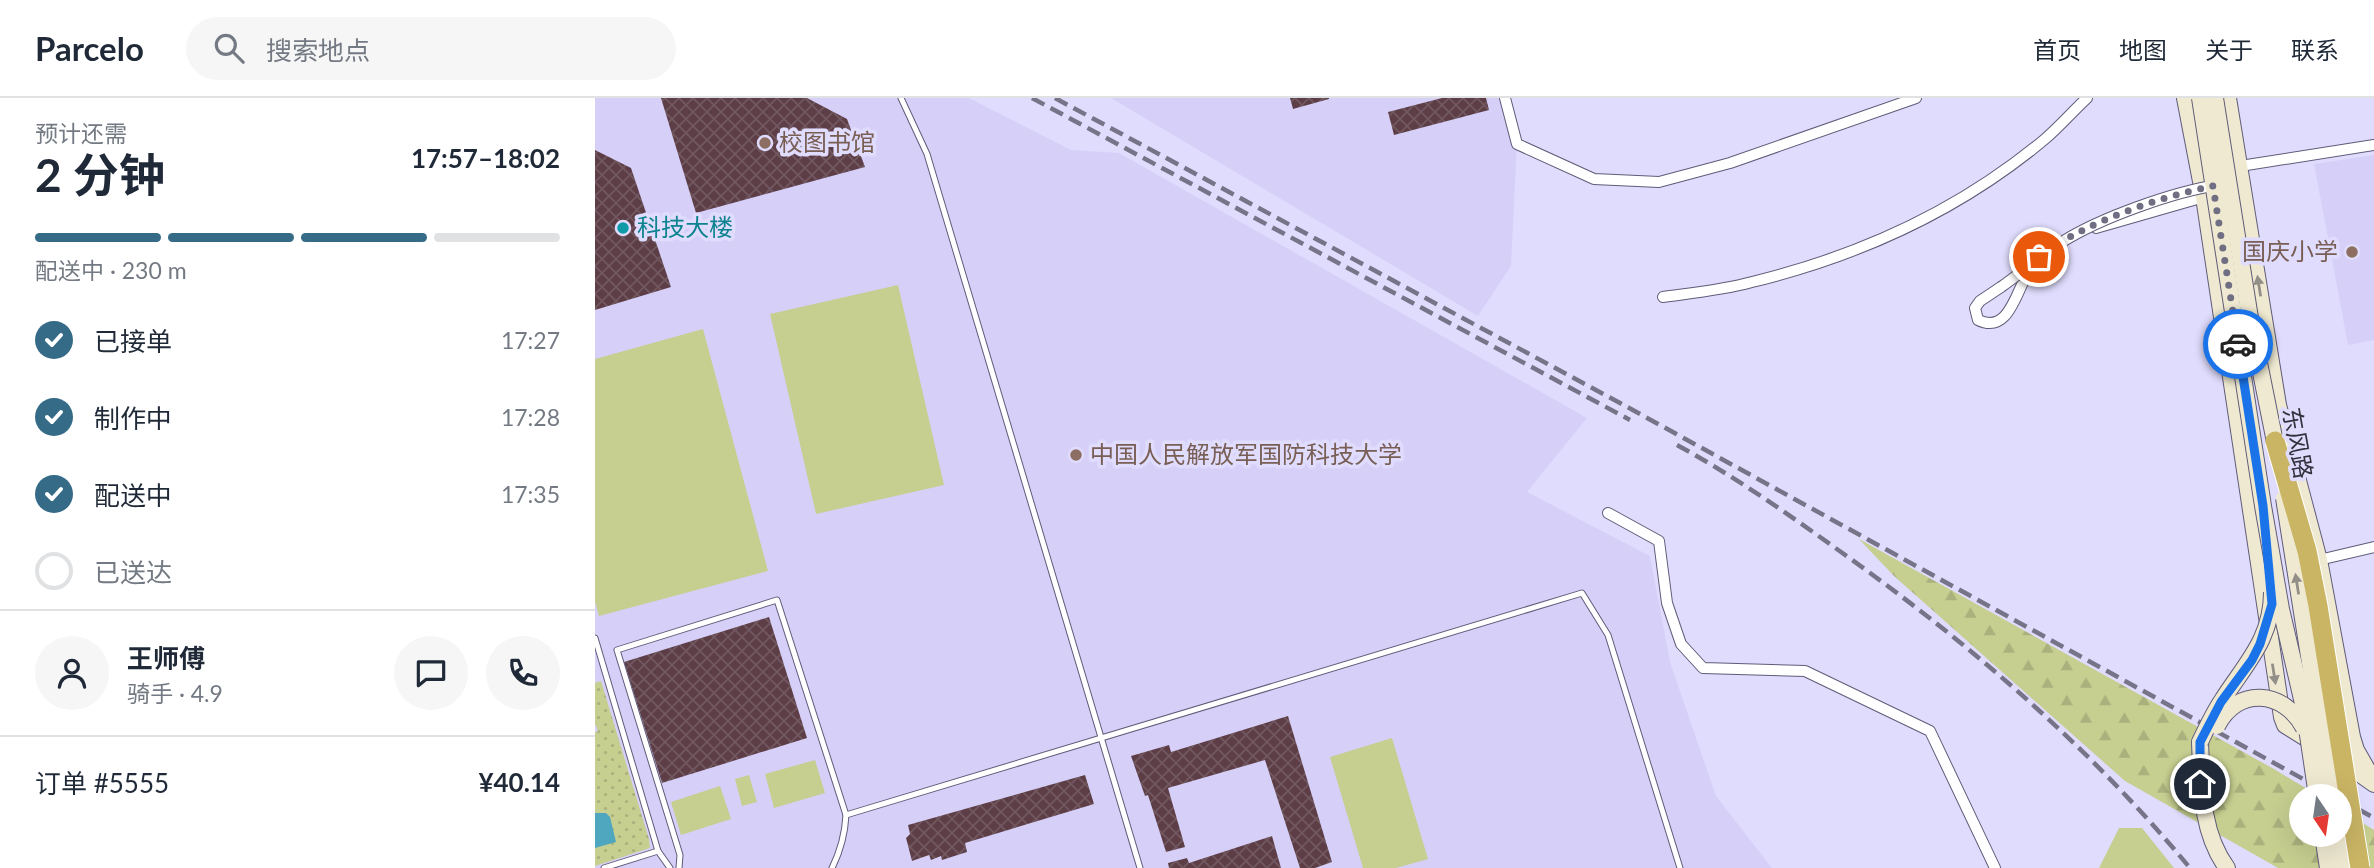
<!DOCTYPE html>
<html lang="zh">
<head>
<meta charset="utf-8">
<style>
  :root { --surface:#fff; --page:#f6f6f7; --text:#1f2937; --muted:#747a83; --line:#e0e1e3; --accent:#356b87 }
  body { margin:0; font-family:Lato,"Noto Sans SC",sans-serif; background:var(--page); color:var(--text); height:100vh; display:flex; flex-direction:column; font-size:26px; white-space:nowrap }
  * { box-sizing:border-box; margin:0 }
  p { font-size:23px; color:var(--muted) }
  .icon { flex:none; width:38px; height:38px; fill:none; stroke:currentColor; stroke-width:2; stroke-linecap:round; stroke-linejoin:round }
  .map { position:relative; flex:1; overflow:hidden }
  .sheet { display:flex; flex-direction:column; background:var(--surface); width:595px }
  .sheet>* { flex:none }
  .needle { width:46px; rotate:167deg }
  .controls { position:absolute; left:1694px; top:686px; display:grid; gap:14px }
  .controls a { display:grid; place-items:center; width:63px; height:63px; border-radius:50%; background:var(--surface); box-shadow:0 7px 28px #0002; font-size:35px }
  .pin { position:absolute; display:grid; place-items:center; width:60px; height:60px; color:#fff; margin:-30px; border:4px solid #fff; border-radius:50%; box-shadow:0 2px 7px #0007 }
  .courier { position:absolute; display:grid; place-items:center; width:70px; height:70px; margin:-35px; border:5px solid #1a73e8; border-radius:50%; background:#fff; color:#222; box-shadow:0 2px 9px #0007 }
  .summary em { font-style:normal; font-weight:700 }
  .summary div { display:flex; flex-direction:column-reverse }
  .summary { display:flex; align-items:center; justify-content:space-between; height:119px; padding:0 35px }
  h1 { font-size:46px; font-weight:700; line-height:52px }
  .bar { display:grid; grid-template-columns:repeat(4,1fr); gap:10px 7px; align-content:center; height:84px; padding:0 35px }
  .bar i { height:9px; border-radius:5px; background:var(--line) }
  .bar .active { background:var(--accent) }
  .bar p { grid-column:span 4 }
  .line { display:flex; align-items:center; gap:18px; padding:0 35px; border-top:2px solid var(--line) }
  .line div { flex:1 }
  .round { display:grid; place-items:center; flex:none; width:74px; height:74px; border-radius:37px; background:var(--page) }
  ol { padding:0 35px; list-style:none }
  li { display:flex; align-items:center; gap:21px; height:77px }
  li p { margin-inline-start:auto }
  li .icon { padding:7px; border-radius:50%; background:var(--accent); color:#fff; stroke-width:4 }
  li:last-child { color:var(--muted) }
  li i { width:38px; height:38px; border:4px solid var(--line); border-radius:50% }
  header { display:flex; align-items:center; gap:42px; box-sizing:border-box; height:98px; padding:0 35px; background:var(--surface); border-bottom:2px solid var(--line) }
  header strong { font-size:33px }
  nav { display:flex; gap:38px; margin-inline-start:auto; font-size:24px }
  .search { width:490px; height:63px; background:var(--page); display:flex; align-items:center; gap:18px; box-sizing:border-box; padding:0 24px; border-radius:38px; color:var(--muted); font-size:26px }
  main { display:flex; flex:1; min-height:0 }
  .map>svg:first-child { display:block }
</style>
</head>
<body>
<header>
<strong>Parcelo</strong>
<div class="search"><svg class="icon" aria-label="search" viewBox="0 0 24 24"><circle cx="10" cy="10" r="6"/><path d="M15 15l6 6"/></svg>搜索地点</div>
<nav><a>首页</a><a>地图</a><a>关于</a><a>联系</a></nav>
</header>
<main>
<section class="sheet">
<div class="summary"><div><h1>2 分钟</h1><p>预计还需</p></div><em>17:57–18:02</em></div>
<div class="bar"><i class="active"></i><i class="active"></i><i class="active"></i><i></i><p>配送中 · 230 m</p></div>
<ol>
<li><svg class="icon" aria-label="check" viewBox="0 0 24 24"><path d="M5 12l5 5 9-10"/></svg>已接单<p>17:27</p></li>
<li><svg class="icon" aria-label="check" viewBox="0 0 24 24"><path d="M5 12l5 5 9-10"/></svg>制作中<p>17:28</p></li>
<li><svg class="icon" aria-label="check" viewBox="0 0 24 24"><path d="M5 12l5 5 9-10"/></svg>配送中<p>17:35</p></li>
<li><i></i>已送达</li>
</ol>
<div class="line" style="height:126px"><a class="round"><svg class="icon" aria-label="person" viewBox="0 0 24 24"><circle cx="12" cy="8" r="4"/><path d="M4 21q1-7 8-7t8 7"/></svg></a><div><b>王师傅</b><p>骑手 · 4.9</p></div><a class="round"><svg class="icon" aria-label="chat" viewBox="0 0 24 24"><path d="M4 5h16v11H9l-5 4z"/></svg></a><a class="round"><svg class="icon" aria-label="phone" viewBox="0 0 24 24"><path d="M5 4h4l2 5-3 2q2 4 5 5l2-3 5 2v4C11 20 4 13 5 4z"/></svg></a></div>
<div class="line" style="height:91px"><div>订单 #5555</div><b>¥40.14</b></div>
</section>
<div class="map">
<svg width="1779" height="770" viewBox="0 0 1779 770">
  <defs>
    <pattern id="forest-firs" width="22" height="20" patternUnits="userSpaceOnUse" patternTransform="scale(1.75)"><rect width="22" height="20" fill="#c6ce90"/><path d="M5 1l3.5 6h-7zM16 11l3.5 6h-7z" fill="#abb17d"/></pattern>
    <pattern id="garden-dots" width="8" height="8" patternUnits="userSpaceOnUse" patternTransform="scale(1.75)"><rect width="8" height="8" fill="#c6ce90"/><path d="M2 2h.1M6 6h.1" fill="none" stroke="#abb17d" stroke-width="1.8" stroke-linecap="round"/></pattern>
    <pattern id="building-cross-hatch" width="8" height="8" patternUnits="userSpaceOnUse" patternTransform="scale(1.75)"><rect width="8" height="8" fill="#5d3e47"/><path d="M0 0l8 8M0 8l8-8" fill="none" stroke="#715860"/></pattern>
  </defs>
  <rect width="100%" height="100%" fill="#e0dcfd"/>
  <!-- built -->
  <g fill="#d6d0f9">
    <path d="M0 0H374L476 52 524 55 992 320 932 394 1055 458 1075 564 1121 698 1177 770H0Z"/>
    <path d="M516 0H910L922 46 916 168 883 218Z"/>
    <path d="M1779 57V242L1753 247 1719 66Z"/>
  </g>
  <!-- green -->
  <g fill="#c6ce90">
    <path d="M303 187 349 387 221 416 175 216Z"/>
    <path d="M108 231 173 473 4 518 0 504V261Z"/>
    <path d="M797 640 833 761 801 770H768L735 659Z"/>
    <path d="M220 662 230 695 179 710 170 676Z"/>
    <path d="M154 677 162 704 147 708 140 681Z"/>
    <path d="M125 688 136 721 86 737 76 704Z"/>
    <path d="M1524 730H1547L1579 770H1504Z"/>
  </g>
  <!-- forest -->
  <path fill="url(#forest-firs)" d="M1264 441 1679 671 1724 698H1706V737H1745V711L1779 732V770H1683L1530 683 1299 478Z"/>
  <!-- garden -->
  <path fill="url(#garden-dots)" d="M6 583 54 741 55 750 0 768V634L3 633 0 626V585Z"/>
  <!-- water -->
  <path fill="#4ea6bf" d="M0 715H11L15 719 21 744 0 750Z"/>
  <!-- building -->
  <g fill="url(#building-cross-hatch)">
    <path d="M66 0H212L252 21 270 69 101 115Z"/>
    <path d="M695 0H734V1L698 11Z"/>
    <path d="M847 0H891L894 12 799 37 793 14Z"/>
    <path d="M0 52 36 70 76 189 0 212Z"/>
    <path d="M174 519 212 640 67 685 29 564Z"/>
    <path d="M693 618 737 764 720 770H705L670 662 573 690 590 749 571 754 553 697 550 698 536 658 574 647 576 654Z"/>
    <path d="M490 677 499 706 370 745 372 754 347 762 346 758 336 762 334 757 317 763 311 740 315 736 313 727Z"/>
    <path d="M677 738 686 770H574L573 765 592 760 594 765Z"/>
  </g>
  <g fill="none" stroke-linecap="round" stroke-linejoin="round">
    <defs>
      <g id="lane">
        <path d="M306 0 332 56 545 770"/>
        <path d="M0 540 63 753 75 770"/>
        <path d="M9 770 63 753"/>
        <path d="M84 770 85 757 22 552 182 502 251 717"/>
        <path d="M237 770C246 752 250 736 251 717L987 495 1013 537 1085 770"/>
      </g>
      <g id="street">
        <path d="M910 0 922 46 999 81 1064 84 1135 65 1321 0"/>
        <path d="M1639 69 1779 47"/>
        <path d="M1501 130 1609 99"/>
        <path d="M1406 189 1385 203 1380 210 1383 222C1416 238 1422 187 1437 168"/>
        <path d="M1068 199C1097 195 1128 192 1157 184 1264 158 1365 112 1450 41 1465 28 1478 13 1492 0"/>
        <path d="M1013 415 1064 443 1072 505 1086 546 1108 570 1210 573 1335 633 1400 770"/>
        <path d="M1724 462 1779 449"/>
      </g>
      <g id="secondary">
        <path d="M1590 0 1609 99 1687 619 1690 627 1722 647"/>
        <path d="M1633 0 1683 307 1724 462 1757 639 1761 652 1777 680"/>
        <path d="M1605 644C1607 687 1605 733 1632 770"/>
        <path d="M1741 659 1779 686"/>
        <path d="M1728 737 1733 770"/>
        <path d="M1742 737 1747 770"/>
      </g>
    </defs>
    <!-- lane casing -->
    <use href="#lane" stroke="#5f5b78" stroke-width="7"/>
    <!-- street casing -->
    <use href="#street" stroke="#5f5b78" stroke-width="12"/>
    <!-- secondary casing -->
    <use href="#secondary" stroke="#5f5b78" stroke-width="18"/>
    <!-- lane -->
    <use href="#lane" stroke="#fff" stroke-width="5"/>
    <!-- street -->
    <use href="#street" stroke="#fff" stroke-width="10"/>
    <!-- secondary -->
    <use href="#secondary" stroke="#efe9d1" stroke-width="16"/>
    <!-- rail -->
    <g stroke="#777489" stroke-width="4.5" stroke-dasharray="14 7" stroke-linecap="butt">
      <path d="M437 0 1035 322"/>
      <path d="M460 0 1025 305 1739 698"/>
      <path d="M1082 347C1139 378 1193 416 1246 454 1374 545 1494 648 1595 770"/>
      <path d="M1745 701 1779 720"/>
    </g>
    <defs>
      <path id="street-bridge" d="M1406 189C1427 174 1446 158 1467 144 1505 120 1580 93 1624 87"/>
      <g id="secondary-bridge">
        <path d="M1605 0 1668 408 1686 511 1709 610 1722 698"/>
        <path d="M1620 0 1655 220 1682 354"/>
        <path d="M1689 400 1736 698"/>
        <path d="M1622 628C1642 588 1689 592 1709 630"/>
        <path d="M1605 644C1612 629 1619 614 1628 601 1652 564 1677 540 1677 494"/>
      </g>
      <path id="highway-bridge" d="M1680 343 1712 453 1723 508 1765 770"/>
    </defs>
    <!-- street-bridge casing -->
    <use href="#street-bridge" stroke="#5f5b78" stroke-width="12" stroke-linecap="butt"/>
    <!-- secondary-bridge casing -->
    <use href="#secondary-bridge" stroke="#5f5b78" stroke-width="18" stroke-linecap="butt"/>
    <!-- highway-bridge casing -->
    <use href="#highway-bridge" stroke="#fff" stroke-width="21" stroke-linecap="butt"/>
    <!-- street-bridge -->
    <use href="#street-bridge" stroke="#fff" stroke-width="10"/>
    <!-- secondary-bridge -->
    <use href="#secondary-bridge" stroke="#efe9d1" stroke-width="16"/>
    <!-- highway-bridge -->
    <use href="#highway-bridge" stroke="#cab565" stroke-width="19"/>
  </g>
  <!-- one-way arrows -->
  <defs><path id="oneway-solid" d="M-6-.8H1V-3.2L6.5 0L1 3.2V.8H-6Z" transform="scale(1.75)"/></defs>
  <g fill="#928e88">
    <use href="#oneway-solid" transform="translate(1664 188) rotate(-99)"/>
    <use href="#oneway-solid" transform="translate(1702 486) rotate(-99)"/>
    <use href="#oneway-solid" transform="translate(1679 576) rotate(81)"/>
  </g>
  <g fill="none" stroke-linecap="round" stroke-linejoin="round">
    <!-- done -->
    <path stroke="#706e82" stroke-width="7" stroke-dasharray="0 12.6" d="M1444 159C1488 125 1564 99 1618 88L1643 246"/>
    <!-- route -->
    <path stroke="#1a73e8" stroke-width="9" d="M1605 686V644L1626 604 1657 562 1665 546 1677 506 1668 408 1643 246"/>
  </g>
  <!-- markers -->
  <g fill="#8d6e63" stroke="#e0dcfd" stroke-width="2.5">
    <circle cx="170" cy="45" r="7"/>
    <circle cx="1757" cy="154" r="7"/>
    <circle cx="481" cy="357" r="7"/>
  </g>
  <circle fill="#0f9aa8" stroke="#e0dcfd" stroke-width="2.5" cx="28" cy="130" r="7"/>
  <g text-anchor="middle" stroke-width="7" stroke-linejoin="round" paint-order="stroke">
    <!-- education labels -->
    <g font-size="24" fill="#785e54" stroke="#e0dcfd" text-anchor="start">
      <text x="184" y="53">校图书馆</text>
      <text x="1743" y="162" text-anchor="end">国庆小学</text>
      <text x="495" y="365">中国人民解放军国防科技大学</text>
    </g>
    <!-- culture labels -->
    <g font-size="24" fill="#0d838f" stroke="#e0dcfd" text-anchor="start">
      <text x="42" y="138">科技大楼</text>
    </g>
    <!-- street labels -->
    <g font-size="24" fill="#34323f" stroke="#e0dcfd">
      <text transform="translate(1702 345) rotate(80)" y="8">东风路</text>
    </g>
  </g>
</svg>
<div class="controls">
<a><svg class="needle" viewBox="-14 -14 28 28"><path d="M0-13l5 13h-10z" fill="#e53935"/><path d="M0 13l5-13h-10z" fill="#747a83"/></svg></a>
</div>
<div class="pin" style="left:1444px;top:159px;background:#ea580c"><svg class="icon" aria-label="bag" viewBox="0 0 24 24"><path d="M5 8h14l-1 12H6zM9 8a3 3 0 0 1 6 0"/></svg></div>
<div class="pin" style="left:1605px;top:686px;background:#1f2937"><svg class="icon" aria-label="home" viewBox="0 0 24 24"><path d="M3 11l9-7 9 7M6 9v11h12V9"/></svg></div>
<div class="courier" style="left:1643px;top:246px"><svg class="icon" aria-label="car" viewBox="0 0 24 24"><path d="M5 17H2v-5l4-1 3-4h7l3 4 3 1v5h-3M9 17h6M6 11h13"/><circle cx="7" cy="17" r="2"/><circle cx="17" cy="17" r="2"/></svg></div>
</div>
</main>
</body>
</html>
